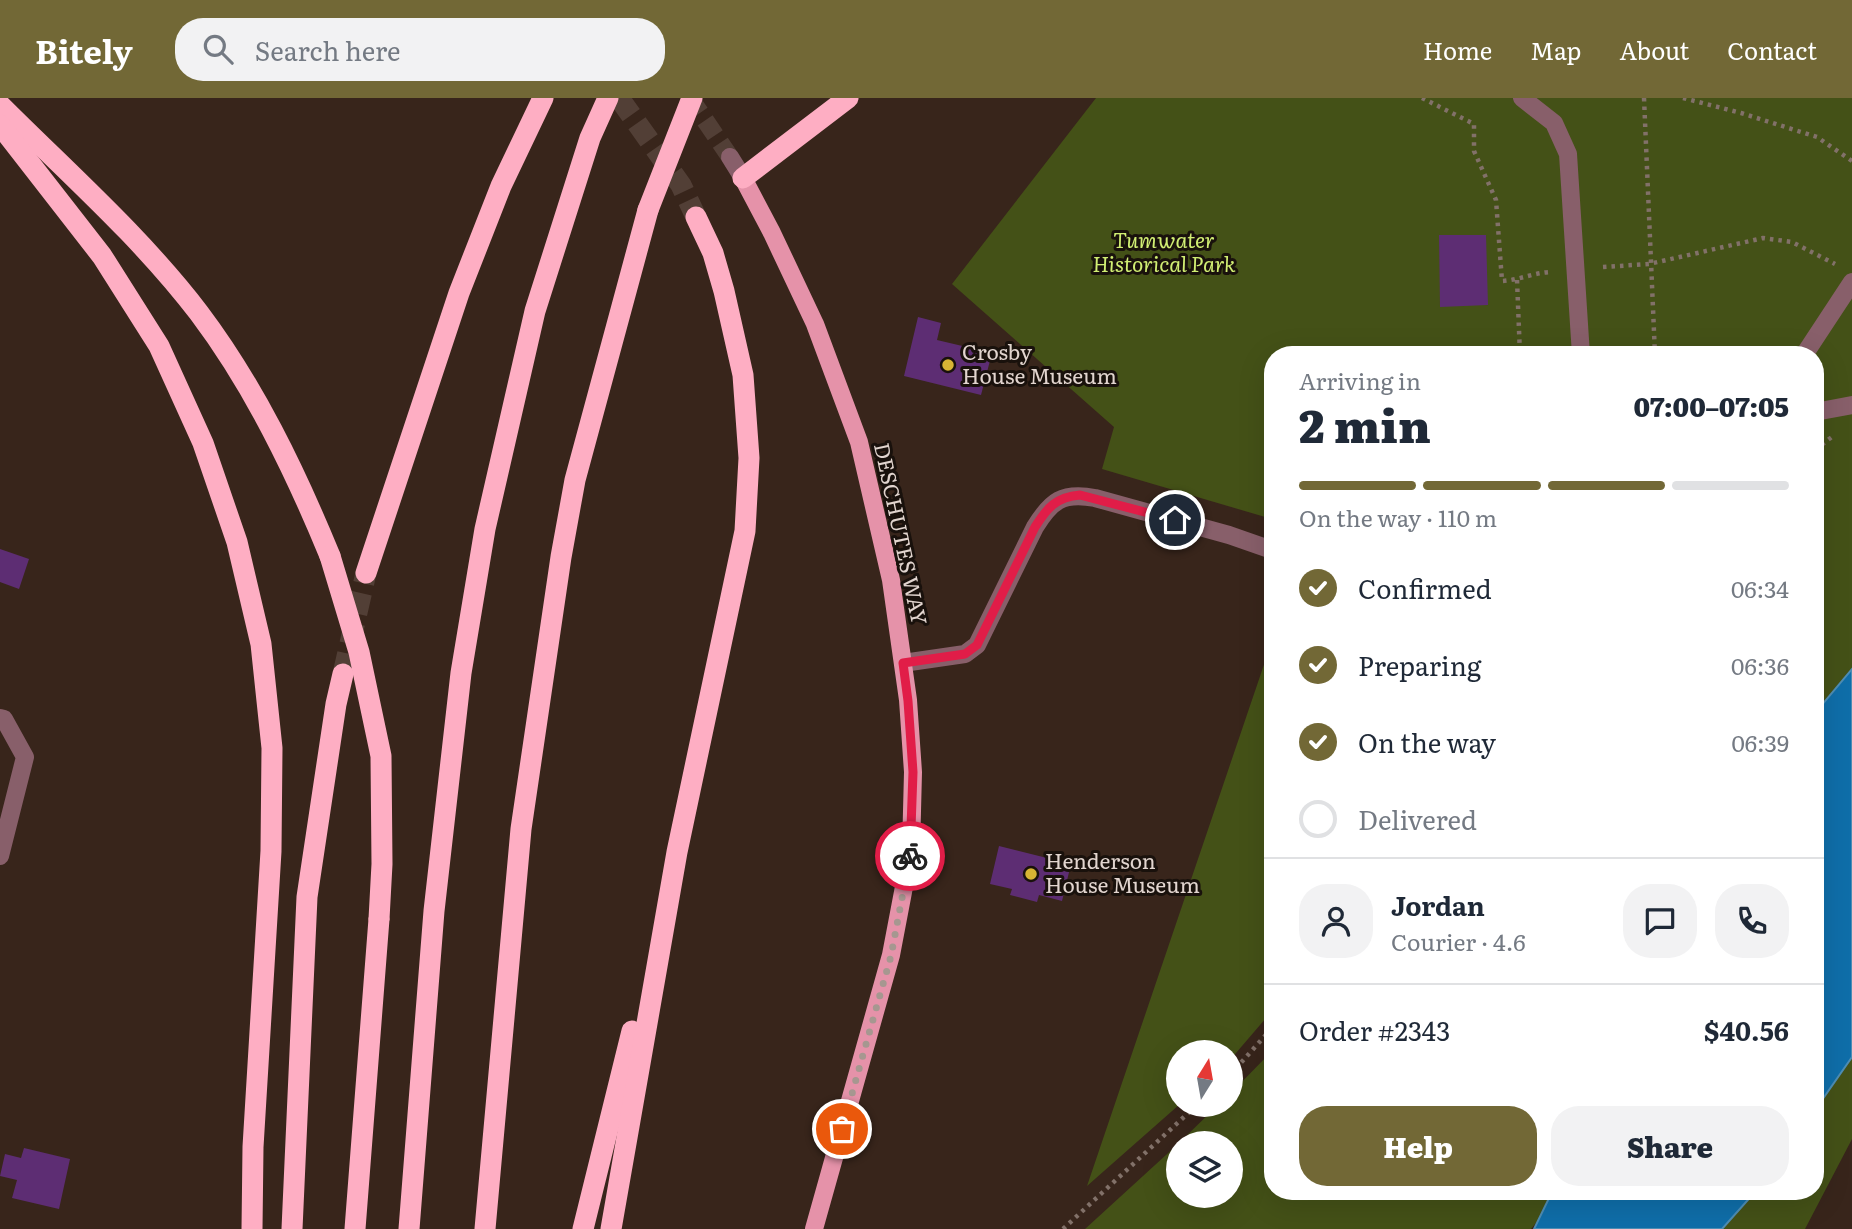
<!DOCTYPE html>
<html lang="en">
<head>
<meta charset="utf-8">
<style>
  :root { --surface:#fff; --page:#f2f2f3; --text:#1f2937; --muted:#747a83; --line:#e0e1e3; --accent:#726836 }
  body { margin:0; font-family:Literata,serif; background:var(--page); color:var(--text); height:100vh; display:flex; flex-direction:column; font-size:26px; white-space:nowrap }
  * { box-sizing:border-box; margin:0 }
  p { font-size:23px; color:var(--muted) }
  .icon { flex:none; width:38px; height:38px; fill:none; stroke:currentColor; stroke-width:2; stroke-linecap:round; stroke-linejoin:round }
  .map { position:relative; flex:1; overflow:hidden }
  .drawer { position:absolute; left:1264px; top:248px; width:560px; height:854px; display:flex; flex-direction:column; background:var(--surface); border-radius:28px; box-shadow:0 7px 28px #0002 }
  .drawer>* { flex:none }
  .needle { width:46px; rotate:11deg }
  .fabs { position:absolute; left:1166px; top:942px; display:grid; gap:14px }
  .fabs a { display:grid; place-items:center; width:77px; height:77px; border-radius:50%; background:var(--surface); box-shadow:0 7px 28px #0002; font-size:35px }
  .pin { position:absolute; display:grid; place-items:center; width:60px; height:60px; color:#fff; margin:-30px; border:4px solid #fff; border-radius:50%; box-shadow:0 2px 7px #0007 }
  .courier { position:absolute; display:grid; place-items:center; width:70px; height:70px; margin:-35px; border:5px solid #e11d48; border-radius:50%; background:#fff; color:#222; box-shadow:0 2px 9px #0007 }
  .summary em { font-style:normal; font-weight:800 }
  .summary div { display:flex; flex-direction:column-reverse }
  .summary { display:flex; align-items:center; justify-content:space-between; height:119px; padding:0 35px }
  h1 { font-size:46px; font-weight:800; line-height:52px }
  .bar { display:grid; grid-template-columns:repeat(4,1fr); gap:10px 7px; align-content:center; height:84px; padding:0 35px }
  .bar i { height:9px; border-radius:5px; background:var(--line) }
  .bar .selected { background:var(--accent) }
  .bar p { grid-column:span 4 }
  .line { display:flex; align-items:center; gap:18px; padding:0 35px; border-top:2px solid var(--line) }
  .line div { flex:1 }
  .round { display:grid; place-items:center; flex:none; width:74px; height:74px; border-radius:28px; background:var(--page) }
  ol { padding:0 35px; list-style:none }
  li { display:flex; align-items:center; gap:21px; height:77px }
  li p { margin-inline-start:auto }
  li .icon { padding:7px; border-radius:50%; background:var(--accent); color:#fff; stroke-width:4 }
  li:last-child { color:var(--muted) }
  li i { width:38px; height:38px; border:4px solid var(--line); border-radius:50% }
  .action { display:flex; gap:14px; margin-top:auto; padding:14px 35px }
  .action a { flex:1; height:80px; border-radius:28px; background:var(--accent); color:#fff; font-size:28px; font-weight:800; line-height:80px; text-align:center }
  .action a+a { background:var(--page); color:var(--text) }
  header { display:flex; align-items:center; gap:42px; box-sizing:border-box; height:98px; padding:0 35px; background:var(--accent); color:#fff }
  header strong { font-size:33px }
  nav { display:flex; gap:38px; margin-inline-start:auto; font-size:24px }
  .search { width:490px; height:63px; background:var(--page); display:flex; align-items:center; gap:18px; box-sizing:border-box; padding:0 24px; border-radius:28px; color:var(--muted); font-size:26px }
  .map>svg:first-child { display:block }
</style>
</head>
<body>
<header>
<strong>Bitely</strong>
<div class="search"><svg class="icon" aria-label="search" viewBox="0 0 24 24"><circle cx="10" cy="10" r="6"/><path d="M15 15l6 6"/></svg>Search here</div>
<nav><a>Home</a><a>Map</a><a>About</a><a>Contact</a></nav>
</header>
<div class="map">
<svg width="1852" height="1131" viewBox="0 0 1852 1131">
  <rect width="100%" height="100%" fill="#38251b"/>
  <!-- green -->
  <g fill="#445117">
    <path d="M1096 0H1852V571L1815 615V257H1272V421L1102 371 1114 329 952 186Z"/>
    <path d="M1272 543V913L1230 962V954H1178V1006H1180L1087 1088Z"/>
    <path d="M1272 953V1094H1552L1539 1121 1531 1131H1085L1178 1046V1097H1230V1045H1179L1219 1006H1230V996Z"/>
    <path d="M1852 959V1041L1805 1131H1722L1755 1094H1815V1012Z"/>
  </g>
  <!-- water -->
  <g fill="#0f6ea9" stroke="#4e8db4" stroke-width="2">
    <path d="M1852 571V959L1815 1012V615Z"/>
    <path d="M1552 1094H1755L1722 1131H1534Z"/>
  </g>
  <!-- building -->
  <g fill="#5d2d73">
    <path d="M1439 137H1486L1488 207 1440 209Z"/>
    <path d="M918 219 941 225 937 242 992 255 981 297 904 278Z"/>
    <path d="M0 451 29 461 19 491 0 484Z"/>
    <path d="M999 748 1071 766 1062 803 1039 797 1037 804 1010 797 1012 791 990 786Z"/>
    <path d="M24 1050 70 1061 59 1111 12 1100 17 1082 0 1078 5 1056 21 1060Z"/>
  </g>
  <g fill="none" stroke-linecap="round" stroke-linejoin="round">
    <!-- minor-tunnel -->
    <path stroke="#523f36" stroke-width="18" stroke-dasharray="18 9" stroke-linecap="butt" d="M690 0 730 59"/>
    <!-- highway-tunnel -->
    <g stroke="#523f36" stroke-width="21" stroke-dasharray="21 10" stroke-linecap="butt">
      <path d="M619 0 681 87 696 119"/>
      <path d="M343 576 366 475"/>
    </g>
    <!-- path -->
    <g stroke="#827169" stroke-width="4.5" stroke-dasharray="3.5 5" stroke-linecap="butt">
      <path d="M1422 0 1474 26V53L1496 102 1502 183C1519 182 1533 175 1550 174"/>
      <path d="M1644 0 1655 257"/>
      <path d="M1683 0 1741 15 1817 39 1852 63"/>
      <path d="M1603 169 1649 166 1763 140 1792 144 1835 166"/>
      <path d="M1517 182 1520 257"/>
      <path d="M1815 352 1833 338"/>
      <path d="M1230 977 1272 930"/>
      <path d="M1063 1131 1198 1006"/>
    </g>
    <!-- minor -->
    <g stroke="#885f6a" stroke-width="18">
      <path d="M1522 0 1554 25 1568 56 1581 257"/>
      <path d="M730 59 743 80"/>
      <path d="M1804 257 1852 184"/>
      <path d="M1815 314 1852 307"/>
      <path d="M903 565 965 556 977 547 1035 429C1051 403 1062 394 1095 400L1229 437 1272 452"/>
      <path d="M0 620 4 621 25 659 0 758"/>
    </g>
    <!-- major -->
    <path stroke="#e592a9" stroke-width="18" d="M743 80 772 135 815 226 859 344 891 482 908 602 913 674 911 752 891 857 814 1131"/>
    <!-- highway -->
    <g stroke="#feaec3" stroke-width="21">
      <path d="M0 7C67 74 141 139 199 215 254 288 295 373 330 458"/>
      <path d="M0 27 102 158 159 248 203 345 237 444 261 546 272 650 271 753 253 1049 252 1131"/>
      <path d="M743 80 848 0"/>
      <path d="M366 475 459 195 501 88 543 0"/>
      <path d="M292 1131 307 799 336 606 343 576"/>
      <path d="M355 1131 379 821"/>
      <path d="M409 1131 434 813 461 575 485 431 535 213 590 40 608 0"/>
      <path d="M485 1131 521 731 561 459 575 382 648 112"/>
      <path d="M583 1131 632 933"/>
      <path d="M611 1131 677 754 745 433 749 360 743 277 724 193 713 155 696 119"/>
    </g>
    <!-- highway-bridge -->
    <g stroke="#feaec3" stroke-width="21">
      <path d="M648 112 692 0"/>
      <path d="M330 458 359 554 381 658 382 766 379 821"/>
    </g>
  </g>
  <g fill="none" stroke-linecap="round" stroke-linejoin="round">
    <!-- done -->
    <path stroke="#a69790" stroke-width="7" stroke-dasharray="0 12.6" d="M842 1031 891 858 910 758"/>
    <!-- route -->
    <path stroke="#e11d48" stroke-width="9" d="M910 758 913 674 908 603 903 565 965 556 977 547 1035 429C1047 410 1056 399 1080 397L1175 422"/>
  </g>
  <!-- markers -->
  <g fill="#d8b434" stroke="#19110c" stroke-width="2.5">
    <circle cx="948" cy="267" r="7"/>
    <circle cx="1031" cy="776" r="7"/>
  </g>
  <g text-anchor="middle" stroke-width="6" stroke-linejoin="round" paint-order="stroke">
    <!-- park labels -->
    <g font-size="21" font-style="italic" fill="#d1ee73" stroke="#19110c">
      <text x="1164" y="150">Tumwater<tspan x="1164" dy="24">Historical Park</tspan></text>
    </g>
    <!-- poi labels -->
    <g font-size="21" fill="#e2d5cf" stroke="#19110c" text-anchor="start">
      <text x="962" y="262">Crosby<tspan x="962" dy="24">House Museum</tspan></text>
      <text x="1045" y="771">Henderson<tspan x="1045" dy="24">House Museum</tspan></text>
    </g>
    <!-- street labels -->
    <g font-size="21" fill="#e2d5cf" stroke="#19110c">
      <text transform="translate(900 436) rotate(78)" y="7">DESCHUTES WAY</text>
    </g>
  </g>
</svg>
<div class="fabs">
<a><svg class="needle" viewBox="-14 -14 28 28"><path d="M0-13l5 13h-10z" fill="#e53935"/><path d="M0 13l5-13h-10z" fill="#747a83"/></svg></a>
<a><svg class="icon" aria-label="layers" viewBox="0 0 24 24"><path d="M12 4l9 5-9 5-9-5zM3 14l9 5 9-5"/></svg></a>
</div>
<div class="pin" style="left:842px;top:1031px;background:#ea580c"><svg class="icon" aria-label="bag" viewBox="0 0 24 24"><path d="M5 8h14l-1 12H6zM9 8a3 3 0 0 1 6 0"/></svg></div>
<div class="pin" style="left:1175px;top:422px;background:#1f2937"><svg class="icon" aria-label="home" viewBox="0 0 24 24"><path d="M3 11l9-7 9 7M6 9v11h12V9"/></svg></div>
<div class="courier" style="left:910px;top:758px"><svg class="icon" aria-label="bike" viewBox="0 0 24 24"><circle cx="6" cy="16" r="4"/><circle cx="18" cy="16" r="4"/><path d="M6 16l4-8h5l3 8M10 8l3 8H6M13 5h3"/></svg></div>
<section class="drawer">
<div class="summary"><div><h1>2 min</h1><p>Arriving in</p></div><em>07:00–07:05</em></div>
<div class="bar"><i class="selected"></i><i class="selected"></i><i class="selected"></i><i></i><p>On the way · 110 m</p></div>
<ol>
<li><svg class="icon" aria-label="check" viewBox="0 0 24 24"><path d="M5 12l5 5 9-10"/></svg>Confirmed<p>06:34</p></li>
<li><svg class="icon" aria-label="check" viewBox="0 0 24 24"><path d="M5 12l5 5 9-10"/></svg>Preparing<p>06:36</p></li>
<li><svg class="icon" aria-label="check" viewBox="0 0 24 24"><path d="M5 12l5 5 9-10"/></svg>On the way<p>06:39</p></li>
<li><i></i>Delivered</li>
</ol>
<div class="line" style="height:126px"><a class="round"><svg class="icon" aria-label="person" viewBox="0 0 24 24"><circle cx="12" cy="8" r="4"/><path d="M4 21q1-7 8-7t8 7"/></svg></a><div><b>Jordan</b><p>Courier · 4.6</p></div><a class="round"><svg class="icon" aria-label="chat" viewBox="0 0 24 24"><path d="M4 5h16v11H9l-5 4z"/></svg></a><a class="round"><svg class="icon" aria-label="phone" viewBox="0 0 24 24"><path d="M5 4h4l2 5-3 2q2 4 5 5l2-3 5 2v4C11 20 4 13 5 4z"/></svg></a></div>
<div class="line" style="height:91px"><div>Order #2343</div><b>$40.56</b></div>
<div class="action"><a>Help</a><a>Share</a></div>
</section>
</div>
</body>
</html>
